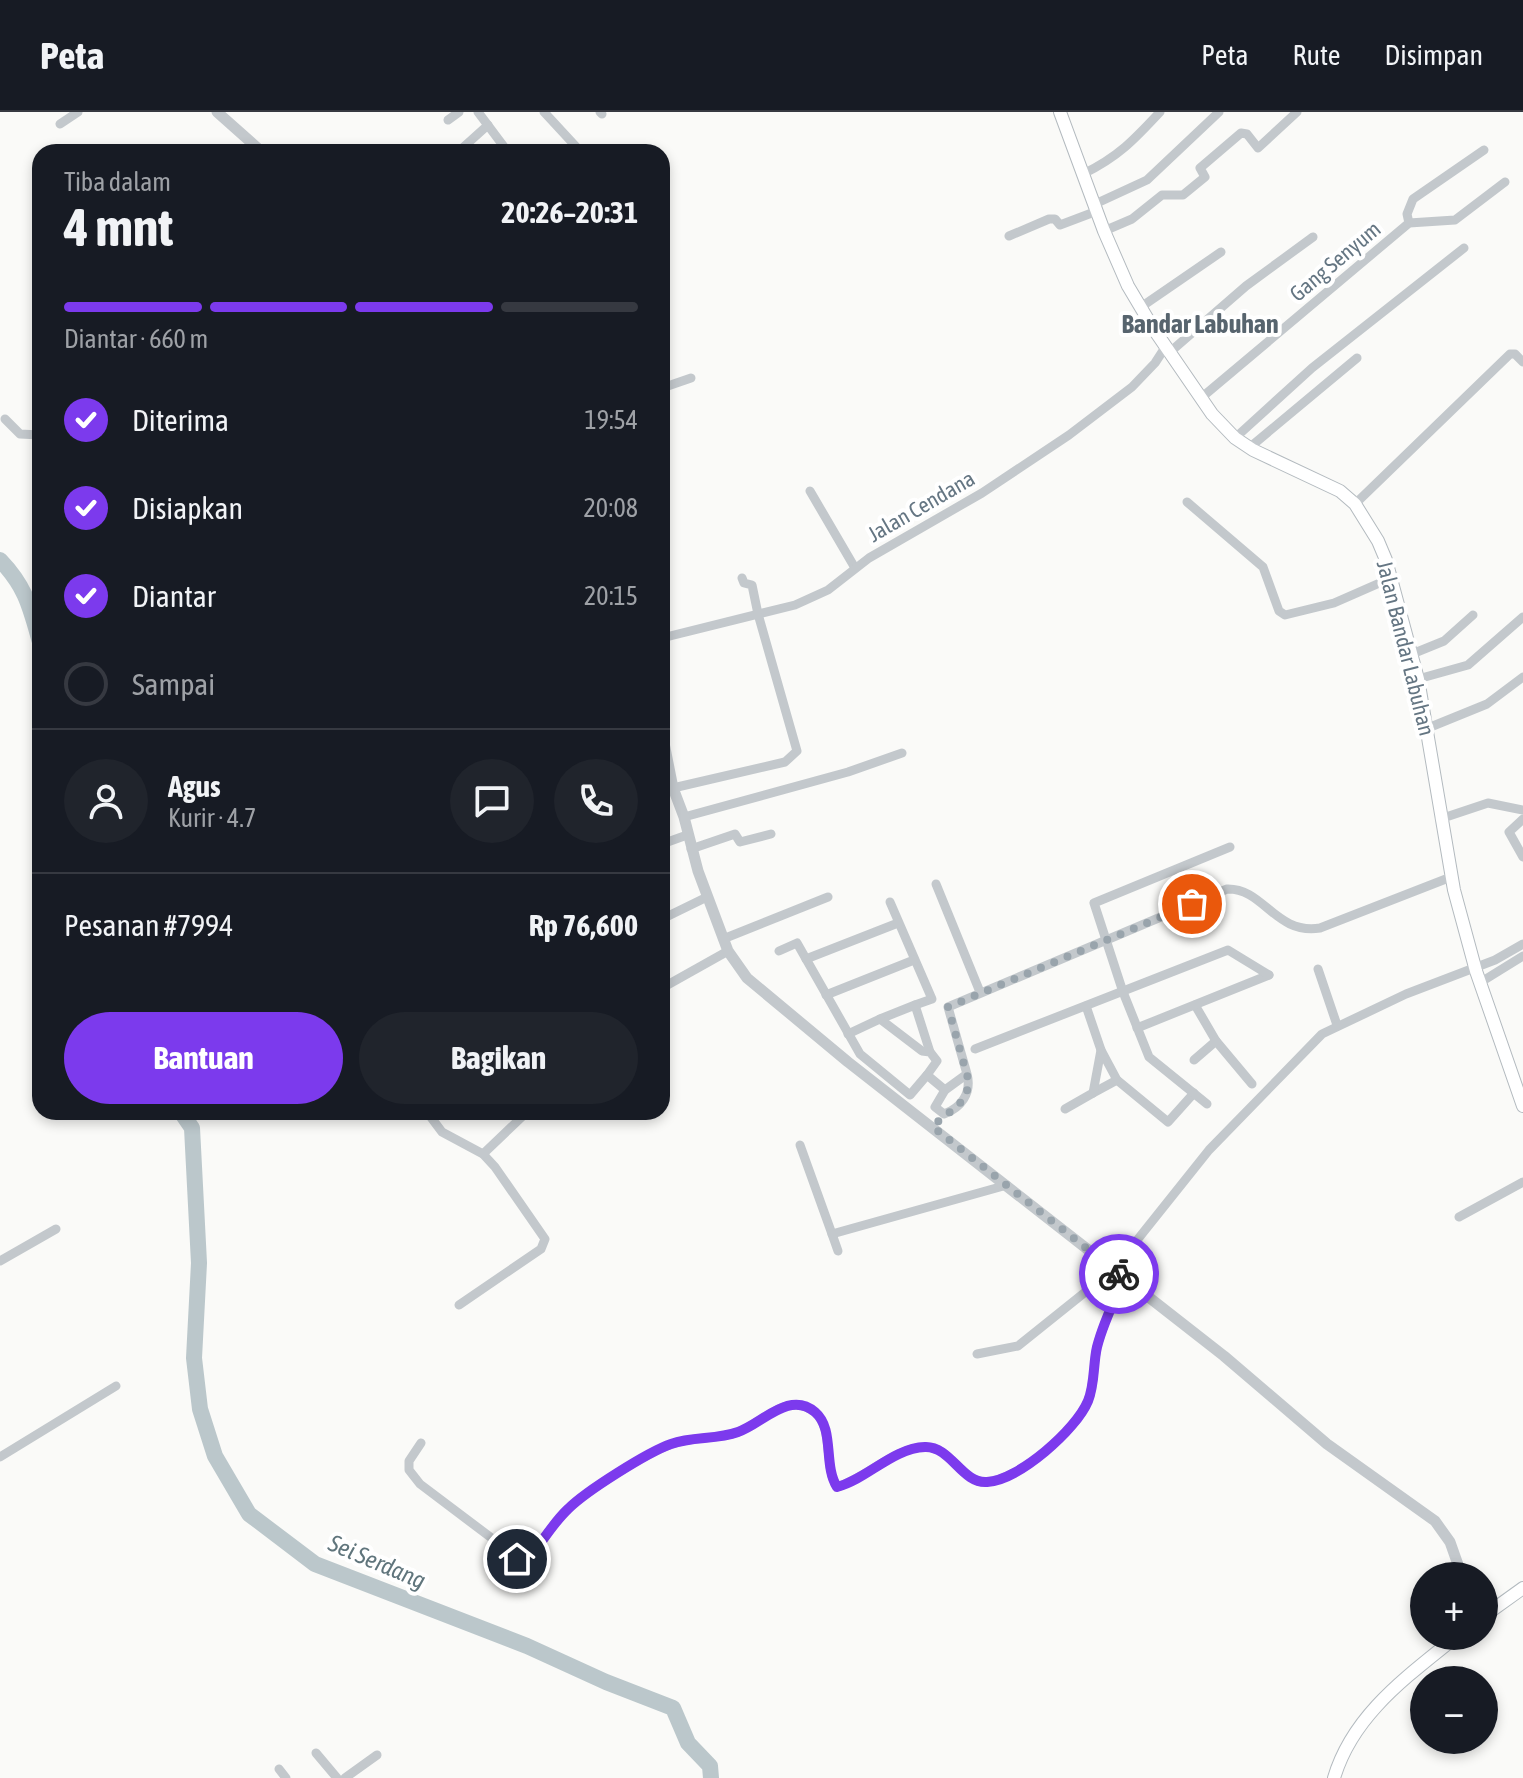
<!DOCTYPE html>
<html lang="id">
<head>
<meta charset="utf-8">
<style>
  :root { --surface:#171b24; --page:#20242c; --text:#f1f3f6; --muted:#9ea1a6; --line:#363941; --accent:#7c3aed }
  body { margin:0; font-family:"Asap Condensed",sans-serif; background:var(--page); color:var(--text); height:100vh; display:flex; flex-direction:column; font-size:30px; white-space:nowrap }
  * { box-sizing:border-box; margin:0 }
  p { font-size:26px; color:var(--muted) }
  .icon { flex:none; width:44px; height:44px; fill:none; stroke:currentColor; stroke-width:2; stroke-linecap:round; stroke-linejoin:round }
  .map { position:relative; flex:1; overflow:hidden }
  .side { position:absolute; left:32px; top:32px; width:638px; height:976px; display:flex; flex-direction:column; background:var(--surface); border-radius:24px; box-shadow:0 4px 12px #0003 }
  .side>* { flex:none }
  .buttons { position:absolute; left:1410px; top:1450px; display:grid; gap:16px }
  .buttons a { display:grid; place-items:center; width:88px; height:88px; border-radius:50%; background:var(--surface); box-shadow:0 4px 12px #0003; font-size:40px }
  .pin { position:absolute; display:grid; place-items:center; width:68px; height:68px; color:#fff; margin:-34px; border:4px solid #fff; border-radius:50%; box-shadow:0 2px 8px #0007 }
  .courier { position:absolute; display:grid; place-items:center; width:80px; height:80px; margin:-40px; border:6px solid #7c3aed; border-radius:50%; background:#fff; color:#222; box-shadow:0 2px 10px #0007 }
  .headline em { font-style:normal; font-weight:700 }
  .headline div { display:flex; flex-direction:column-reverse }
  .headline { display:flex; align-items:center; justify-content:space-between; height:136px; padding:0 32px }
  h1 { font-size:52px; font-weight:700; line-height:60px }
  .bar { display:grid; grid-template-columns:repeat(4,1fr); gap:12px 8px; align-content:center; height:96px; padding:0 32px }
  .bar i { height:10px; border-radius:6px; background:var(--line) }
  .bar .on { background:var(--accent) }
  .bar p { grid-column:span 4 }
  .line { display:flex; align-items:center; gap:20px; padding:0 32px; border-top:2px solid var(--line) }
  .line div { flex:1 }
  .round { display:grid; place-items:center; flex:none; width:84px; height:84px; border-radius:42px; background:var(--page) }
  ol { padding:0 32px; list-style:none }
  li { display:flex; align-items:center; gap:24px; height:88px }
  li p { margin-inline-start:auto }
  li .icon { padding:8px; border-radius:50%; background:var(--accent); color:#fff; stroke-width:4 }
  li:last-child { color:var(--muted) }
  li i { width:44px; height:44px; border:4px solid var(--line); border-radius:50% }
  .button { display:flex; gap:16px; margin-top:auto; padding:16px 32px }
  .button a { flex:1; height:92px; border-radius:48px; background:var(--accent); color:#fff; font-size:32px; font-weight:700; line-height:92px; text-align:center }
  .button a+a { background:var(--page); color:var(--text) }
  header { display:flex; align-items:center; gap:48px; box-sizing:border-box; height:112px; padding:0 40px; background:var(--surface); border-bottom:2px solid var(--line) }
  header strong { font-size:38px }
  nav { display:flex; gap:44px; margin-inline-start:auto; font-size:28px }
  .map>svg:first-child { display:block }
</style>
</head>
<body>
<header>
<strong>Peta</strong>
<nav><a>Peta</a><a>Rute</a><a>Disimpan</a></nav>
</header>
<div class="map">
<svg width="1523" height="1666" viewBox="0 0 1523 1666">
  <rect width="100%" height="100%" fill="#fafaf8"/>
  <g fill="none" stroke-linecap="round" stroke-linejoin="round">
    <!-- river -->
    <g stroke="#bbc7cb" stroke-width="16">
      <path d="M0 448C26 475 30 495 40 530"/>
      <path d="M40 750V775"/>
      <path d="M181 1000 192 1016 199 1151 194 1246 200 1297 215 1344 249 1402 315 1452 527 1534 606 1570 673 1596 688 1631 710 1654 711 1666"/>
    </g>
    <defs>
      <g id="secondary">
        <path d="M1060 0 1104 119 1128 174 1153 216 1212 302 1235 326 1253 338 1340 379 1355 392 1378 429 1386 448 1418 567 1454 778 1476 859 1523 994"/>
        <path d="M1484 1504 1523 1476"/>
        <path d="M1334 1666C1353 1602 1408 1564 1457 1524"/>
      </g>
    </defs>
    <!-- secondary casing -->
    <use href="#secondary" stroke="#b3babf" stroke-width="14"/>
    <!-- minor -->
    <g stroke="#c3c8cc" stroke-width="9">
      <path d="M478 0 508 40"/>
      <path d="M544 0 581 40"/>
      <path d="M600 0 602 2"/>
      <path d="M448 8 459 0"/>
      <path d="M60 12 78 0"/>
      <path d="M458 40 488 13"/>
      <path d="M1083 62C1118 45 1134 28 1160 0"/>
      <path d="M1095 92 1147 68 1219 0"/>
      <path d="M1409 111 1407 102 1413 87 1484 38"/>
      <path d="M1104 119 1132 107 1162 83H1183L1205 65 1200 56 1241 21 1247 22 1258 36 1297 0"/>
      <path d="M1009 124 1049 107H1055L1060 113 1097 99"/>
      <path d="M1141 195 1221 140"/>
      <path d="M1170 240 1246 174 1313 125"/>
      <path d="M662 276 691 266"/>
      <path d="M1201 286 1409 111 1455 108 1505 70"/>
      <path d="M5 307 20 322 40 323"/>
      <path d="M1235 326 1312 256 1464 136"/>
      <path d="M1249 336 1357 246"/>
      <path d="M810 379 855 456"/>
      <path d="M1187 390 1263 455 1279 499 1285 503 1334 491 1391 466"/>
      <path d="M1355 392 1510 242H1515L1523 250"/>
      <path d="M662 526 795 493 828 478 869 446 982 381 1069 323 1132 275 1155 251 1166 234"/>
      <path d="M1412 542 1444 529 1473 503"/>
      <path d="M1418 567 1468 553 1523 505"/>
      <path d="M1428 616 1487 592 1523 565"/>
      <path d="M673 676 785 650 797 639 758 502 752 473 744 471 742 466"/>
      <path d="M684 705 848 660 902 641"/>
      <path d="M1440 707 1488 691 1523 698"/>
      <path d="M1523 707 1509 720 1523 745"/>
      <path d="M662 732 687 723"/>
      <path d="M691 737 735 722 740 730 771 722"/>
      <path d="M936 772 980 880"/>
      <path d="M890 790 932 887 915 893"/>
      <path d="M662 807 707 785"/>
      <path d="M723 827 828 785"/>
      <path d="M779 839 797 831 860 942 910 983 927 963 945 978"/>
      <path d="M806 847 898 811"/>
      <path d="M1318 857 1337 913"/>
      <path d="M1481 870 1523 844"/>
      <path d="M662 876 728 839"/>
      <path d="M826 883 914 848"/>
      <path d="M1195 893 1216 929 1252 972"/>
      <path d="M1086 894 1101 938 1117 968 1168 1010 1194 981"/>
      <path d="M880 907 915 893 930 940"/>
      <path d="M1137 916 1269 863"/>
      <path d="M848 922 880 907 922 939 930 940 937 949 927 963"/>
      <path d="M975 937 1228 838 1269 863"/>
      <path d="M1194 948 1216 929"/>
      <path d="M967 962 945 978 935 995 944 1002C961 996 972 981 967 962L948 895 1227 777C1264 776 1275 823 1320 816L1451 765"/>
      <path d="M1093 981 1117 968"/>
      <path d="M1207 992 1149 945 1123 880 1094 791 1230 735"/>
      <path d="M1065 997 1093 981 1101 938"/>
      <path d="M427 1000 442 1020 483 1042 495 1055 545 1127 541 1137 459 1193"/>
      <path d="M800 1033 832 1122 1007 1073"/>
      <path d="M483 1042 527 1000"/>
      <path d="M1459 1105 1523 1070"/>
      <path d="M832 1122 838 1139"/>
      <path d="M0 1149 56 1117"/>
      <path d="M977 1242 1018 1234 1114 1157 1209 1038 1322 922 1406 882 1495 848 1523 832"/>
      <path d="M421 1331 409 1349V1358L420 1372 522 1449 530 1445C543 1429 553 1411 568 1397 586 1379 648 1340 672 1332 693 1324 716 1328 738 1320 761 1312 784 1282 810 1297 836 1311 822 1352 837 1375 867 1366 893 1336 925 1335 951 1334 962 1372 987 1370 1019 1368 1076 1318 1088 1289 1095 1272 1093 1253 1097 1235 1103 1211 1114 1189 1124 1167"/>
      <path d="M0 1345 116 1274"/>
      <path d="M316 1641 337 1666"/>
      <path d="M279 1657 286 1666"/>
      <path d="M345 1666 377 1643"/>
    </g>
    <!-- tertiary -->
    <g stroke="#c3c8cc" stroke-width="11">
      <path d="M217 0 262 40"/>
      <path d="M662 621 673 676 684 705 698 759 728 839 747 866 848 950 1224 1244 1327 1332 1435 1409 1450 1430 1462 1464"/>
    </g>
    <!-- secondary -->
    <use href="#secondary" stroke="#fff" stroke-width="12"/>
  </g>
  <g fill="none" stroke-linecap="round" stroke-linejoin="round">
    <!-- done -->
    <path stroke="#99a4ac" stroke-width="8" stroke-dasharray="0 14.4" d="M1119 1162 933 1015C948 997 965 997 969 970L948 895 1192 792"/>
    <!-- route -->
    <path stroke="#7c3aed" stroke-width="10" d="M517 1447 522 1449 530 1445C543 1429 553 1411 568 1397 586 1379 648 1340 671 1332 693 1324 716 1328 738 1320 762 1312 789 1278 815 1300 835 1317 823 1353 837 1375 867 1367 893 1336 925 1335 951 1334 962 1372 987 1370 1019 1368 1076 1318 1088 1289 1095 1272 1093 1252 1097 1235 1103 1211 1114 1189 1124 1167L1119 1162"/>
  </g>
  <g text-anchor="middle" stroke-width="8" stroke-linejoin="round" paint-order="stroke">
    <!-- street labels -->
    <g font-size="22" fill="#657683" stroke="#fff">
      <text transform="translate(1335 149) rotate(-40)" y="8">Gang Senyum</text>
      <text transform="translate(921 394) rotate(-30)" y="8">Jalan Cendana</text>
      <text transform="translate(1406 536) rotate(76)" y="8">Jalan Bandar Labuhan</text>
    </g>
    <!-- water labels -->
    <g font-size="24" font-style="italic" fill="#60757c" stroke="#fff">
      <text transform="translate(377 1450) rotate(23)" y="8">Sei Serdang</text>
    </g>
    <!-- quarter labels -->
    <g font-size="26" font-weight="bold" fill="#57646e" stroke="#fff">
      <text x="1200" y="221">Bandar Labuhan</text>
    </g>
  </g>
</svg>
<div class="buttons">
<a>+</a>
<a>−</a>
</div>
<div class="pin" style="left:1192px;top:792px;background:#ea580c"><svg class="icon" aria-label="bag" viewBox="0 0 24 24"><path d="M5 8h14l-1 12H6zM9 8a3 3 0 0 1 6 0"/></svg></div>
<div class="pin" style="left:517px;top:1447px;background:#1f2937"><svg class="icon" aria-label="home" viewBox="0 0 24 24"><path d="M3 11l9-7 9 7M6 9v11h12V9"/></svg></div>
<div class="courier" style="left:1119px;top:1162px"><svg class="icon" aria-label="bike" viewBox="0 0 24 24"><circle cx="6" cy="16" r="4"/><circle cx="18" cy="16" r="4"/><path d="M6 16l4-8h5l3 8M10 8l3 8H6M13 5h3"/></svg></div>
<section class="side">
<div class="headline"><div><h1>4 mnt</h1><p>Tiba dalam</p></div><em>20:26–20:31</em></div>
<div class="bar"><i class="on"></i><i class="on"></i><i class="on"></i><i></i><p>Diantar · 660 m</p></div>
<ol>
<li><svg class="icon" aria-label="check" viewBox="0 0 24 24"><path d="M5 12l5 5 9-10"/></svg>Diterima<p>19:54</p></li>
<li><svg class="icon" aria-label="check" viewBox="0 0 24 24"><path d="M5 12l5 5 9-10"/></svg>Disiapkan<p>20:08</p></li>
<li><svg class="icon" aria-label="check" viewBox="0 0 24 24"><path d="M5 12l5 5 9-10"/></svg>Diantar<p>20:15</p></li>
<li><i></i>Sampai</li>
</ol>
<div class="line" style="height:144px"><a class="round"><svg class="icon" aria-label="person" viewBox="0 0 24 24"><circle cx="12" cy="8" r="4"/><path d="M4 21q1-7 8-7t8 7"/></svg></a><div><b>Agus</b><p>Kurir · 4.7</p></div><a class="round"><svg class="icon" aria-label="chat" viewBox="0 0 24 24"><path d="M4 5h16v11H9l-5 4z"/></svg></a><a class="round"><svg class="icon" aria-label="phone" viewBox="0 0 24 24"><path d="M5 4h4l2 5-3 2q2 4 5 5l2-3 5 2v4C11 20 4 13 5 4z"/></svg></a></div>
<div class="line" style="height:104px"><div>Pesanan #7994</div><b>Rp 76,600</b></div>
<div class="button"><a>Bantuan</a><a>Bagikan</a></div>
</section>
</div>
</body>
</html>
